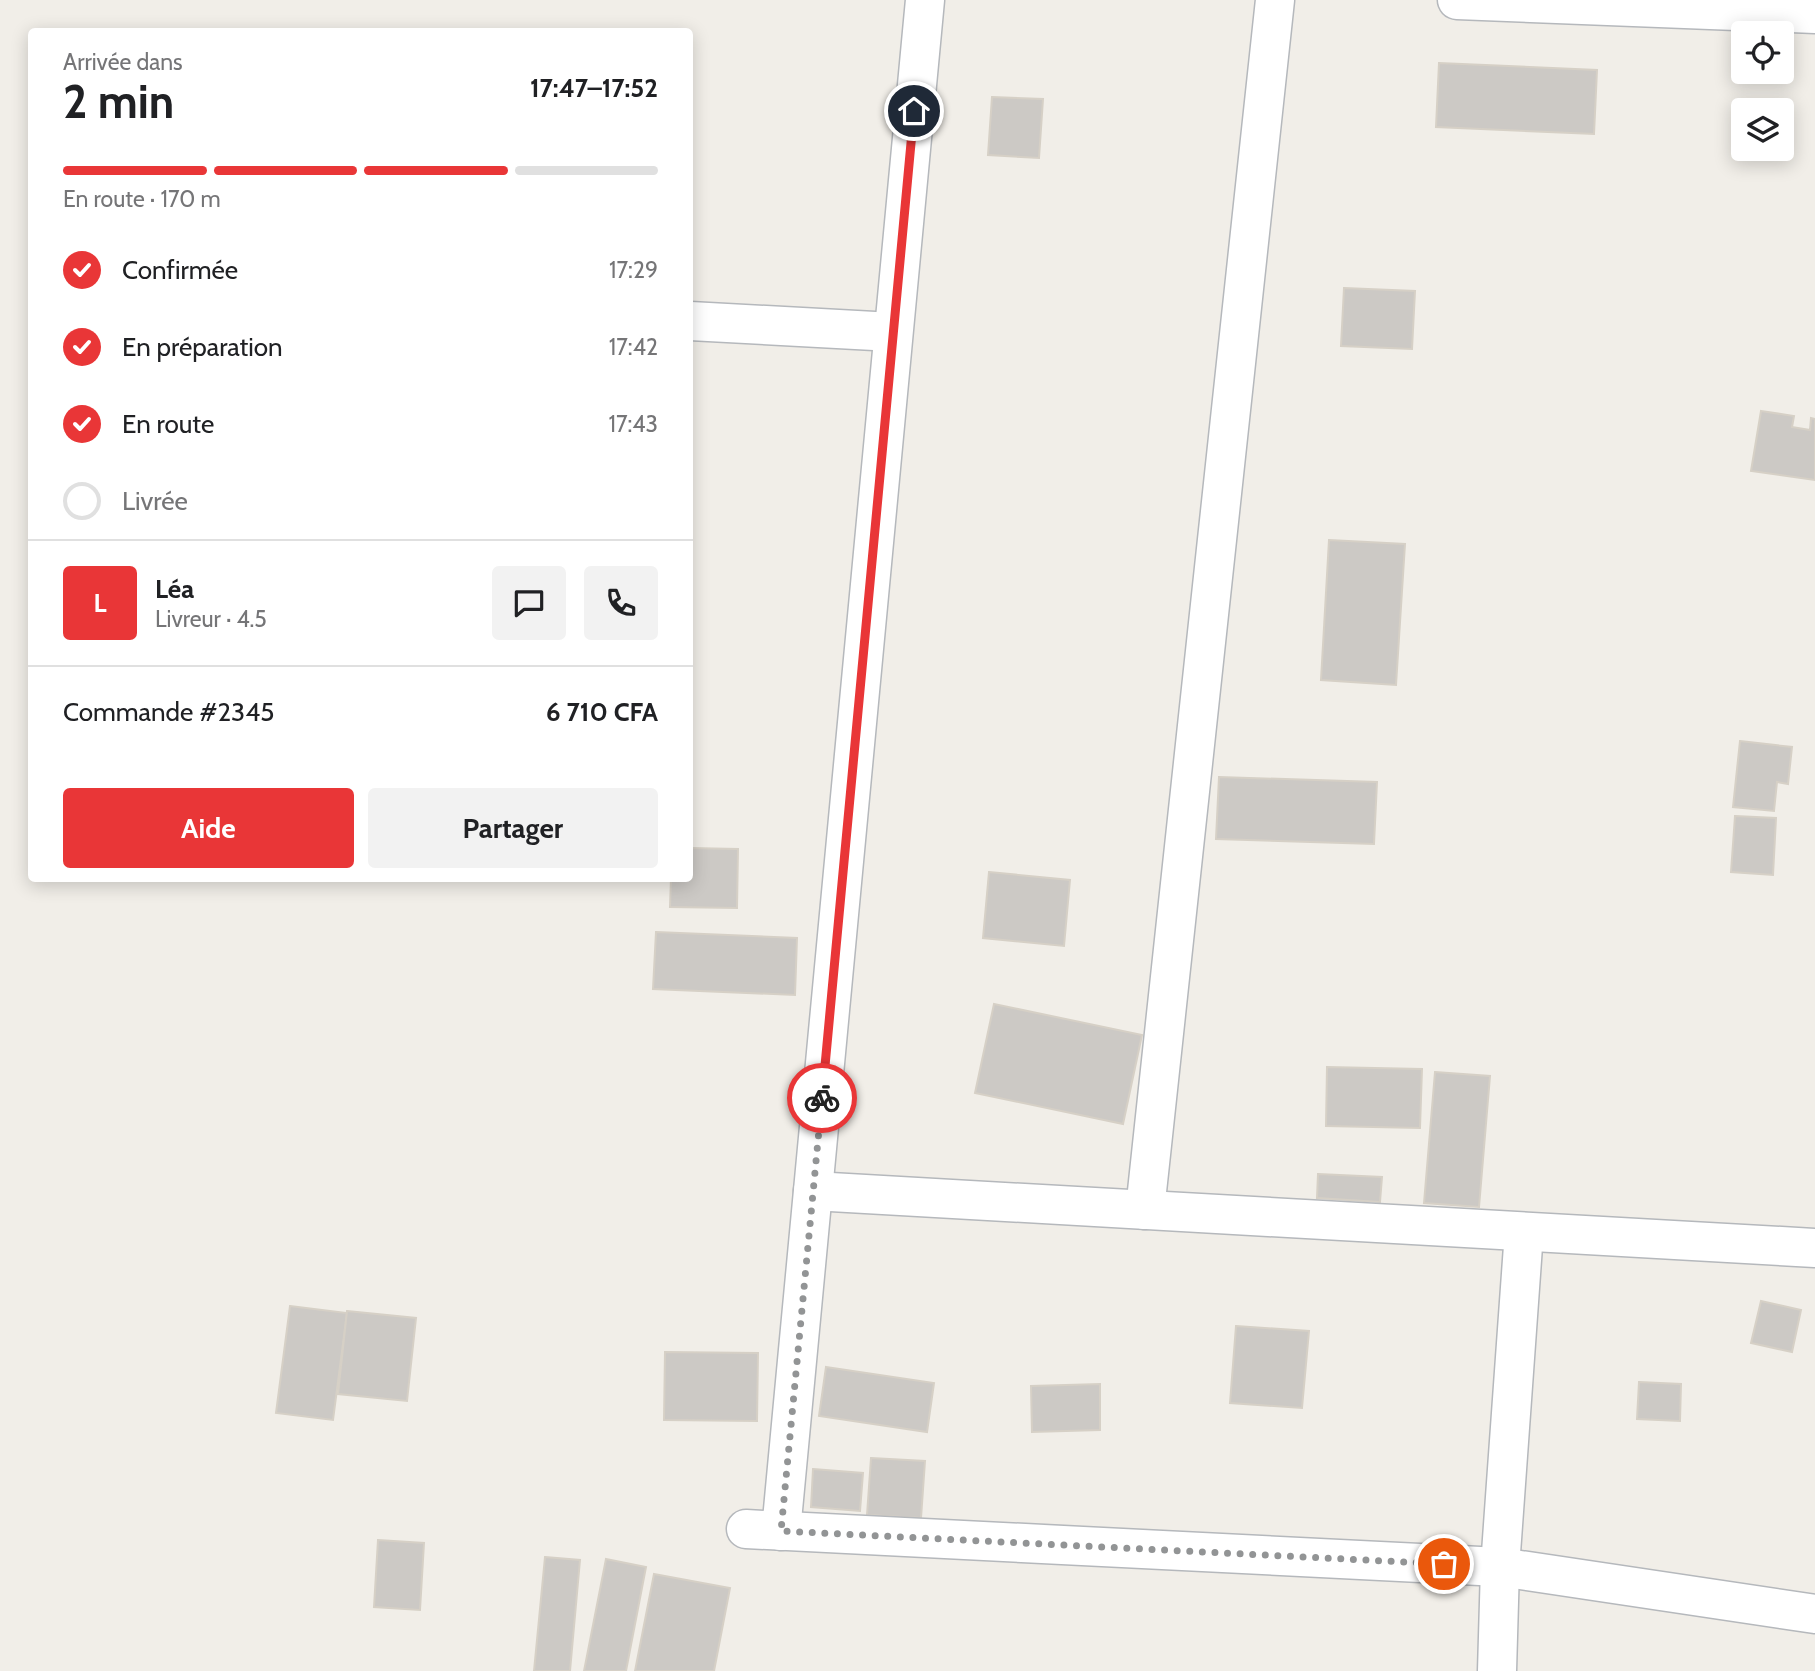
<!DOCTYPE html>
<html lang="fr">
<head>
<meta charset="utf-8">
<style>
  :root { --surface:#fff; --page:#f2f2f2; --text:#202124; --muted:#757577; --line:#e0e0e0; --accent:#e93637 }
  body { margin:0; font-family:Cabin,sans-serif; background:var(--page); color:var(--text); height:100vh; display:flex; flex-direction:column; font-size:26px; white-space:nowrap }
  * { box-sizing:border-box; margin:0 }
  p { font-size:23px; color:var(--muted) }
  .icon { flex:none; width:38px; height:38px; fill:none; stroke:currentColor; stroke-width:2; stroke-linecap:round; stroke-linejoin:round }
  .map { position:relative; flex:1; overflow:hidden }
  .side { position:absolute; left:28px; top:28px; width:665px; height:854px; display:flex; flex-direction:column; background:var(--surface); border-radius:7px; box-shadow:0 4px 18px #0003 }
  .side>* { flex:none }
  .tools { position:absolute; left:1731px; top:21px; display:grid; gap:14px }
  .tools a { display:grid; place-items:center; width:63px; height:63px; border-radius:7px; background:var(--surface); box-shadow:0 4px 18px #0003; font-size:35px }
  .pin { position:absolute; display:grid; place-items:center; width:60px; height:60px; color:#fff; margin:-30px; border:4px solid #fff; border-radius:50%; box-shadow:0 2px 7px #0007 }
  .courier { position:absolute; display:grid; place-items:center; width:70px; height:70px; margin:-35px; border:5px solid #e93637; border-radius:50%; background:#fff; color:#222; box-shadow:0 2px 9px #0007 }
  .overview em { font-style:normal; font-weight:700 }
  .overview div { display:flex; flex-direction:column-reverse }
  .overview { display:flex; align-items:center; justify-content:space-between; height:119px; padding:0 35px }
  h1 { font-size:46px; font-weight:700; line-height:52px }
  .bar { display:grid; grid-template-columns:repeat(4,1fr); gap:10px 7px; align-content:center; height:84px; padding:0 35px }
  .bar i { height:9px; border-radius:5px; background:var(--line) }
  .bar .active { background:var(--accent) }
  .bar p { grid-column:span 4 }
  .line { display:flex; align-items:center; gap:18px; padding:0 35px; border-top:2px solid var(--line) }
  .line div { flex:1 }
  .round { display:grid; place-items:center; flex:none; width:74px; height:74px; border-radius:7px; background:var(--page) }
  ol { padding:0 35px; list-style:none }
  li { display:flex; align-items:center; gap:21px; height:77px }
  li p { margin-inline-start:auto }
  li .icon { padding:7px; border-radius:50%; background:var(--accent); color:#fff; stroke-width:4 }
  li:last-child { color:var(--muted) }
  li i { width:38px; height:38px; border:4px solid var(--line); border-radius:50% }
  .cta { display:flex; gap:14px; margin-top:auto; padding:14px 35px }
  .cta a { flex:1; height:80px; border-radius:7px; background:var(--accent); color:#fff; font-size:28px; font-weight:700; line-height:80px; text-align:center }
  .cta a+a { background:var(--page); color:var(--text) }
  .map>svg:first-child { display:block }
</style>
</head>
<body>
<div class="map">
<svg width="1815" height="1671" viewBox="0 0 1815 1671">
  <rect width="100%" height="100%" fill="#f1eee8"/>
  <!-- building -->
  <g fill="#ccc9c5" stroke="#d6d0c6" stroke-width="2">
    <path d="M1439 63 1597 70 1594 134 1436 127Z"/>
    <path d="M992 97 1043 99 1039 158 988 155Z"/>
    <path d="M1344 288 1415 291 1412 349 1341 346Z"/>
    <path d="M1761 411 1794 416 1792 427 1810 430 1811 418 1815 419V480L1751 471Z"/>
    <path d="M1329 540 1405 544 1396 685 1321 680Z"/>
    <path d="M1740 741 1792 747 1788 784 1777 782 1774 811 1733 807Z"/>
    <path d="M1219 777 1377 782 1374 844 1216 839Z"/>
    <path d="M1735 816 1776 818 1773 875 1731 872Z"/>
    <path d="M690 848 738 849 737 908 670 907 671 878H690Z"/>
    <path d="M989 872 1070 880 1064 946 983 938Z"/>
    <path d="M656 932 797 938 795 995 653 989Z"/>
    <path d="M994 1004 1142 1035 1123 1124 975 1093Z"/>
    <path d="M1327 1067 1422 1069 1420 1128 1326 1126Z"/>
    <path d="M1435 1072 1490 1076 1479 1207 1424 1203Z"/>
    <path d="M1318 1174 1382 1177 1380 1202 1317 1198Z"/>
    <path d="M1761 1301 1801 1310 1792 1352 1751 1343Z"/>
    <path d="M290 1306 347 1313 333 1420 276 1413Z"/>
    <path d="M347 1311 416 1318 407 1401 338 1394Z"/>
    <path d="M1236 1326 1309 1331 1302 1408 1230 1403Z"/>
    <path d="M665 1352 758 1353 757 1421 664 1420Z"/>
    <path d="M826 1367 934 1383 927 1432 819 1416Z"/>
    <path d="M1639 1382 1681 1384 1680 1421 1637 1419Z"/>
    <path d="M1100 1384V1430L1032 1432 1031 1386Z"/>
    <path d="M871 1458 925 1461 921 1518 867 1515Z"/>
    <path d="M813 1469 863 1473 860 1511 811 1507Z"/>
    <path d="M378 1540 424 1543 420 1610 374 1607Z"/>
    <path d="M545 1557 580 1560 570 1671H534Z"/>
    <path d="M606 1559 646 1567 626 1671H584Z"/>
    <path d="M654 1574 730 1588 714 1671H635Z"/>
  </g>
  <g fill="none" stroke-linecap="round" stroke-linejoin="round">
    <defs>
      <g id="minor">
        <path d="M1457 0 1815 14"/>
        <path d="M690 321 893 332"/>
        <path d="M813 1191 1815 1248"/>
        <path d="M1145 1210 1275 0"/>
        <path d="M746 1529 1500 1567 1815 1614"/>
        <path d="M781 1531 925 0"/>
        <path d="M1497 1671 1500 1567 1524 1232"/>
      </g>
    </defs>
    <!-- minor casing -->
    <use href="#minor" stroke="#b5b8bc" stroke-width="41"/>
    <!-- minor -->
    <use href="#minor" stroke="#fff" stroke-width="38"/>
  </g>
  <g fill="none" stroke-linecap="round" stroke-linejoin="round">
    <!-- done -->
    <path stroke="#929495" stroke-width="7" stroke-dasharray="0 12.6" d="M822 1098 781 1531 1444 1564"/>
    <!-- route -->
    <path stroke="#e93637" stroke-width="9" d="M822 1098 914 111"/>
  </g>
</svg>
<div class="tools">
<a><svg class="icon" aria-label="locate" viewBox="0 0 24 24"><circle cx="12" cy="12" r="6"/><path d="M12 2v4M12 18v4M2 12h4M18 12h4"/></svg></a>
<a><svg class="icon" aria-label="layers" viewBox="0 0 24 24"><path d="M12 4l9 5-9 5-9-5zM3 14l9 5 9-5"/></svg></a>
</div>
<div class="pin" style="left:1444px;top:1564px;background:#ea580c"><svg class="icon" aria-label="bag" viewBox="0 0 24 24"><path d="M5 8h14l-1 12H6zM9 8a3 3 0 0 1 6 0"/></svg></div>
<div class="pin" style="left:914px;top:111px;background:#1f2937"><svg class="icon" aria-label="home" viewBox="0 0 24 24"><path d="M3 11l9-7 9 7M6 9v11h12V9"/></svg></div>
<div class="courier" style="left:822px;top:1098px"><svg class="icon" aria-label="bike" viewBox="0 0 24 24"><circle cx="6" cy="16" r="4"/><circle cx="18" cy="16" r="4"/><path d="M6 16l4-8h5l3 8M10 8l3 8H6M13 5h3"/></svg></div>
<section class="side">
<div class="overview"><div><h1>2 min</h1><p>Arrivée dans</p></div><em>17:47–17:52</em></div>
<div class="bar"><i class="active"></i><i class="active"></i><i class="active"></i><i></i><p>En route · 170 m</p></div>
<ol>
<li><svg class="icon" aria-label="check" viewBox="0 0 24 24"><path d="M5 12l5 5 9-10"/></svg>Confirmée<p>17:29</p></li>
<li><svg class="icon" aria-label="check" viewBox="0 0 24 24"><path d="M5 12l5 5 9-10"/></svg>En préparation<p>17:42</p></li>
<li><svg class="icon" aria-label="check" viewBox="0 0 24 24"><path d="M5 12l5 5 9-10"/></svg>En route<p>17:43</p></li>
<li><i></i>Livrée</li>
</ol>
<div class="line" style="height:126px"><b class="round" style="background:var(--accent);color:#fff">L</b><div><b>Léa</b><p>Livreur · 4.5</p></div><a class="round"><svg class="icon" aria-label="chat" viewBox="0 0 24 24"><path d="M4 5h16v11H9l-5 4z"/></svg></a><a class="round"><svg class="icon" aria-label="phone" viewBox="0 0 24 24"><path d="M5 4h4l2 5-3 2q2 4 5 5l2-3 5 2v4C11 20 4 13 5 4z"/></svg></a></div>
<div class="line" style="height:91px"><div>Commande #2345</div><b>6 710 CFA</b></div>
<div class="cta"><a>Aide</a><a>Partager</a></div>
</section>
</div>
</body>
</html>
